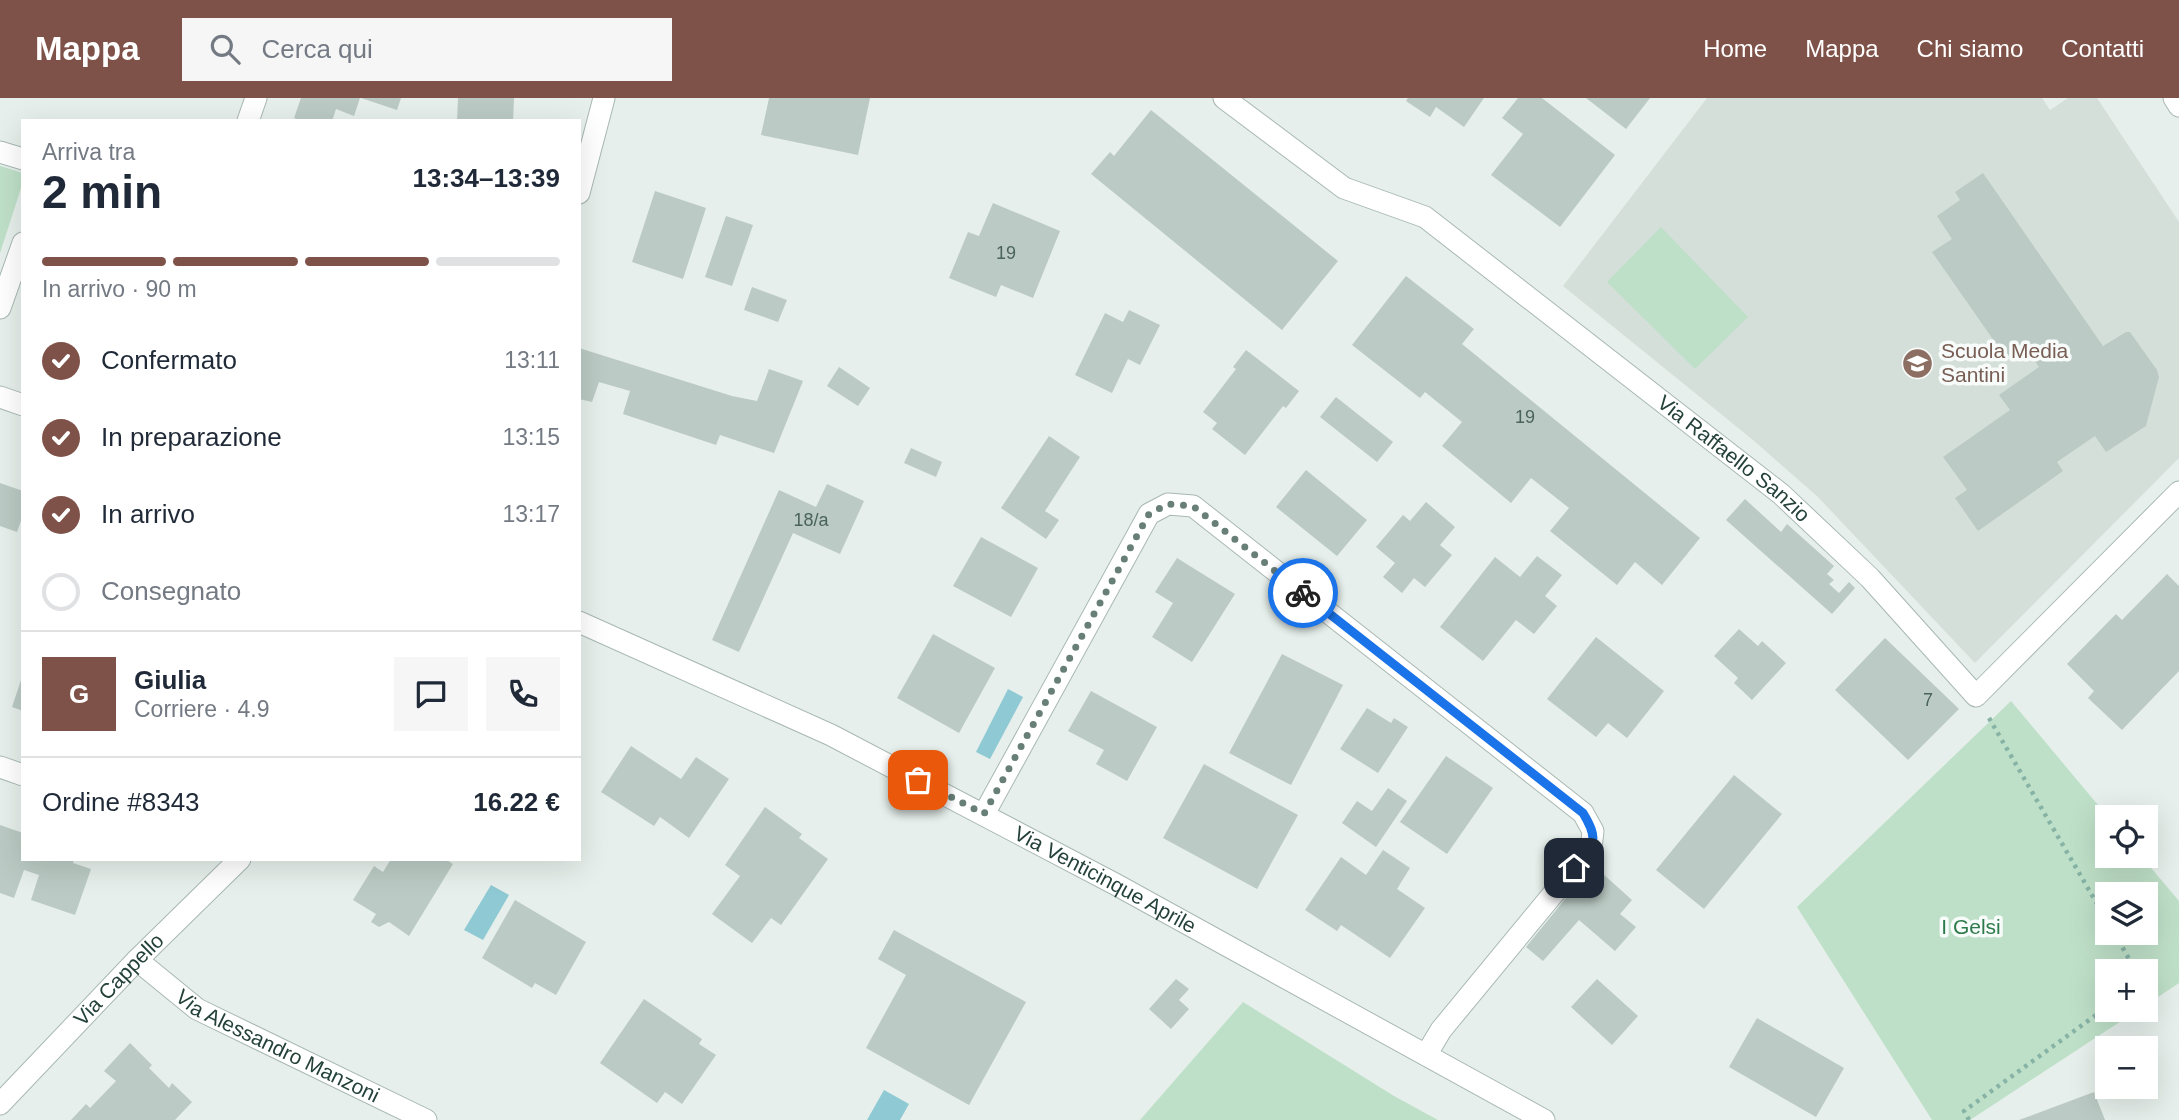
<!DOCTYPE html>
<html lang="it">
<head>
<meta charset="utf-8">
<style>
  :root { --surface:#fff; --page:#f6f6f7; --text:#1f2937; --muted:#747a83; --line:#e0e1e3; --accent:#7f5249 }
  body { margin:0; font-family:Arial,sans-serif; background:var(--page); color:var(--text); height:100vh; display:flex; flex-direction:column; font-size:26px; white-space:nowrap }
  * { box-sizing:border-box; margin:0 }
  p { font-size:23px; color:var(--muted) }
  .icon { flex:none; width:38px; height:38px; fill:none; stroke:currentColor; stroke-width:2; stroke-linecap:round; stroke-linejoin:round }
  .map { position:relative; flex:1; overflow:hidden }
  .drawer { position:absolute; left:21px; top:21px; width:560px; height:742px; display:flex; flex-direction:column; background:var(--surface); border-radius:0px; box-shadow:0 7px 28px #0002 }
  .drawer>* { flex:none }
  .tools { position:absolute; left:2095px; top:707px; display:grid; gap:14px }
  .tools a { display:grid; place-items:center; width:63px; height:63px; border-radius:0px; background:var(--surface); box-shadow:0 7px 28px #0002; font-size:35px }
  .pin { position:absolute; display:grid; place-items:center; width:60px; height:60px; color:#fff; margin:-30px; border-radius:14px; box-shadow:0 4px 10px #0006 }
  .courier { position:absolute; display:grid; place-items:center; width:70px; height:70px; margin:-35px; border:5px solid #1a73e8; border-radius:50%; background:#fff; color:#222; box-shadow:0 2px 9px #0007 }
  .headline em { font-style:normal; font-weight:600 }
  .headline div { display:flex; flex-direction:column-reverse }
  .headline { display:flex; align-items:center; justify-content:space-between; height:119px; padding:0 21px }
  h1 { font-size:46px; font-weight:600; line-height:52px }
  .bar { display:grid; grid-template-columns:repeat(4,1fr); gap:10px 7px; align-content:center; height:84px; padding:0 21px }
  .bar i { height:9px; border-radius:5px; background:var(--line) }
  .bar .selected { background:var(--accent) }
  .bar p { grid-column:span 4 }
  .line { display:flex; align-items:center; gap:18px; padding:0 21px; border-top:2px solid var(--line) }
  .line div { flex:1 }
  .round { display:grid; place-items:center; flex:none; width:74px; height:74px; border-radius:0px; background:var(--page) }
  ol { padding:0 21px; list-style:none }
  li { display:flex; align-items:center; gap:21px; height:77px }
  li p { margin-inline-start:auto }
  li .icon { padding:7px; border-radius:50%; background:var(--accent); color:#fff; stroke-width:4 }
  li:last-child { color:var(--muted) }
  li i { width:38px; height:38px; border:4px solid var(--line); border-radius:50% }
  header { display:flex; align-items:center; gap:42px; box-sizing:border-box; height:98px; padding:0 35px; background:var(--accent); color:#fff }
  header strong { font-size:33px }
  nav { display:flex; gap:38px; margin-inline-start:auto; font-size:24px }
  .search { width:490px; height:63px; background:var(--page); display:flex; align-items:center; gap:18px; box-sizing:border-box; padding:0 24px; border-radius:0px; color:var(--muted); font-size:26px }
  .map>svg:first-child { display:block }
</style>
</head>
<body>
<header>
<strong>Mappa</strong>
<div class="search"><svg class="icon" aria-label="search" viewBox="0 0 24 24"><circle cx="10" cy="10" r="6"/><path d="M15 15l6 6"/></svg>Cerca qui</div>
<nav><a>Home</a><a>Mappa</a><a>Chi siamo</a><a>Contatti</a></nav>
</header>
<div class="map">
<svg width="2179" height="1022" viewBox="0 0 2179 1022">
  <rect width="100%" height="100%" fill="#e6efeb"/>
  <!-- built -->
  <path fill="#d4dfda" d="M1707 0H2042L2050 12 2068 0H2097L2179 124V360L1975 565 1817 398 1753 342 1563 188Z"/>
  <!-- green -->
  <g fill="#bfe0c8" fill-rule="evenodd">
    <path d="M0 68 23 75V84L0 155Z"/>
    <path d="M1661 129 1748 219 1695 271 1607 184Z"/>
    <path d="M2011 603 2108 719 2107 758H2141L2179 803V885L2146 907V873H2107V912H2138L1970 1022H1932L1797 809ZM2146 796V835H2107V796Z"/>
    <path d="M1243 904 1394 998 1438 1022H1140Z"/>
  </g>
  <!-- water -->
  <g fill="#8ec9d4">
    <path d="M1008 591 1023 599 990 661 976 654Z"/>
    <path d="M491 787 509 797 483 842 464 832Z"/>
    <path d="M884 992 909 1006 900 1022H867Z"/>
  </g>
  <!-- building -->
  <g fill="#bbcac4">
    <path d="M301 0H360L354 18 336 11 332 23H302L294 20Z"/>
    <path d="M361 0H401L397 12Z"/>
    <path d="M458 0H514L513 23H457Z"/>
    <path d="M769 0H870L858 57 761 37Z"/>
    <path d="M1408 0H1484L1464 29 1436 9 1430 19 1406 3Z"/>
    <path d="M1518 0H1542L1615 57 1560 129 1491 77 1523 36 1502 20Z"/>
    <path d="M1586 0H1650L1626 31Z"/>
    <path d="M1151 12 1338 163 1282 232 1091 76 1110 54 1114 58Z"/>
    <path d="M1983 75 2103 248 2126 234H2130L2157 272 2159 279 2146 328 2106 354 2095 338 2057 364 2063 373 1978 433 1955 400 1967 392 1943 359 2010 312 1999 297 2039 269 2024 248 2006 260 1932 154 1952 141 1937 118 1960 102 1955 94Z"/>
    <path d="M655 93 706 110 683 181 632 164Z"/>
    <path d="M993 105 1060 133 1033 200 1001 187 996 199 949 180 968 134 979 138Z"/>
    <path d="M726 118 753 127 732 188 705 179Z"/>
    <path d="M1406 178 1474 231 1462 246 1700 440 1662 487 1635 464 1617 487 1550 433 1569 410 1531 380 1511 405 1442 348 1462 324 1425 294 1420 300 1352 247Z"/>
    <path d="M752 189 787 202 778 224 744 212Z"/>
    <path d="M1129 212 1160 227 1140 267 1128 261 1112 295 1075 277 1105 215 1123 224Z"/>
    <path d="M579 250 732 298 757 303 769 271 803 283 774 355 720 337 716 347 623 316 630 293 599 284 592 304 579 301Z"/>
    <path d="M1246 252 1299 293 1286 310 1283 308 1245 357 1212 331 1217 325 1203 314 1236 271 1233 269Z"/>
    <path d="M839 269 870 290 858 308 827 288Z"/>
    <path d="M1336 299 1393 344 1377 364 1320 319Z"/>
    <path d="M1049 338 1080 359 1045 413 1059 422 1046 441 1001 410Z"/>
    <path d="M911 350 942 364 936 379 904 365Z"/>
    <path d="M1306 372 1367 422 1337 458 1276 409Z"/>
    <path d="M0 385 23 393V417L17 434 0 428Z"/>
    <path d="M827 386 864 403 840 456 793 435 739 554 712 542 779 392 816 409Z"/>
    <path d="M1745 401 1781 434 1787 426 1834 468 1827 476 1834 482 1829 486 1839 495 1849 484 1855 490 1832 516 1726 422Z"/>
    <path d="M1426 404 1455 429 1440 447 1452 457 1425 489 1414 480 1402 495 1383 479 1395 465 1376 449 1403 417 1410 423Z"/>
    <path d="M981 439 1038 470 1011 519 953 488Z"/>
    <path d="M1537 458 1562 477 1545 498 1557 508 1534 536 1516 522 1483 563 1440 529 1495 459 1520 479Z"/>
    <path d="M1177 460 1235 496 1192 564 1152 539 1173 505 1155 494Z"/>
    <path d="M2167 476 2179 488V573L2122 632 2088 600 2094 593 2067 566 2116 516 2122 522Z"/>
    <path d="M1739 531 1758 548 1762 543 1786 565 1752 602 1734 585 1738 580 1714 558Z"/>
    <path d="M933 536 995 570 959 635 897 600Z"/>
    <path d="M1596 539 1664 593 1627 640 1608 625 1596 639 1547 601Z"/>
    <path d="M1885 540 1959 611 1908 662 1835 592Z"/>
    <path d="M1282 556 1343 587 1291 687 1229 655Z"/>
    <path d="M22 579 23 580V613L12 609Z"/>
    <path d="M1091 593 1157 629 1127 683 1096 666 1104 652 1068 633Z"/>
    <path d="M1367 610 1391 625 1394 620 1408 629 1378 675 1340 651Z"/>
    <path d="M631 648 681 681 696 659 729 681 689 740 660 719 654 728 601 694Z"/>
    <path d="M1446 658 1493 690 1447 756 1400 724Z"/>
    <path d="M1204 666 1298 717 1257 791 1163 740Z"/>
    <path d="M1734 677 1782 716 1704 811 1656 772Z"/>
    <path d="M1388 690 1407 703 1376 749 1342 725 1357 703 1372 713Z"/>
    <path d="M765 709 802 736 799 740 828 761 781 827 771 820 752 845 712 816 740 778 725 767Z"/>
    <path d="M0 727 23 735V761H74L73 765 91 771 75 817 31 802 39 777 24 772 14 800 0 795Z"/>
    <path d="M1383 752 1410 770 1397 791 1425 810 1390 860 1341 827 1337 833 1305 812 1341 759 1366 777Z"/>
    <path d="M391 761H445L453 766 409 838 389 824 379 829 371 824 376 816 353 802 374 768 383 774Z"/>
    <path d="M1593 767 1632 802 1620 816 1636 829 1615 853 1579 822 1543 863 1526 849Z"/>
    <path d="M515 802 586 844 556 897 535 885 532 890 482 860Z"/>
    <path d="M894 832 1026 904 969 1007 866 950 906 877 878 861Z"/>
    <path d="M1176 881 1189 891 1179 902 1189 911 1171 931 1149 911Z"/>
    <path d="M1597 881 1638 918 1612 947 1571 909Z"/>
    <path d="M644 901 702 941 699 946 716 957 682 1006 665 994 657 1005 600 965Z"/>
    <path d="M1757 920 1844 970 1816 1019 1729 969Z"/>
    <path d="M130 945 152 967 149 970 169 990 172 985 192 1004 175 1022H71L86 1006 90 1010 116 983 104 973Z"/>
    <path d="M2094 994 2105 1022H2019Z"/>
  </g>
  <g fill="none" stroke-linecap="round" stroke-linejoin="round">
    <defs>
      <g id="minor">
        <path id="s1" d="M1224 0 1344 90 1425 119 1781 396 1870 480 1976 598 2179 394"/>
        <path d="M248 23 256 0"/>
        <path d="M0 54 23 61"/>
        <path d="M579 95 604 0"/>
        <path d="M0 210 23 145"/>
        <path d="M0 299 23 307"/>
        <path id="s2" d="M579 524 831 637 1115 786 1544 1022"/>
        <path d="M0 669 23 677"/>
        <path d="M984 716 1149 416 1168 406 1193 408 1583 715 1593 733 1591 750 1441 932 1426 957"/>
        <path id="s3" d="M137 862 197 911 426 1022"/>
        <path id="s4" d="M0 1006 137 862 240 761"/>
      </g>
      <path id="tertiary" d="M2174 0 2179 8"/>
    </defs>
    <!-- minor casing -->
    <use href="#minor" stroke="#a8b8b2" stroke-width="23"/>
    <!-- tertiary casing -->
    <use href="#tertiary" stroke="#a8b8b2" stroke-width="23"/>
    <!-- path -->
    <g stroke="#86b3a5" stroke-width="4.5" stroke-dasharray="3.5 5" stroke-linecap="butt">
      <path d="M1989 620 2107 823"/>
      <path d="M2114 835 2136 873"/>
      <path d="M1969 1022 1964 1013 2107 909"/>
    </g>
    <!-- minor -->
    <use href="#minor" stroke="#fff" stroke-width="21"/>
    <!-- tertiary -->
    <use href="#tertiary" stroke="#fff" stroke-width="21"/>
  </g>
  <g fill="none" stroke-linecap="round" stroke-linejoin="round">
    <!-- done -->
    <path stroke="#687f78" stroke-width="7" stroke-dasharray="0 12.6" d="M918 682 984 716 1149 416 1168 406 1193 408 1303 495"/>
    <!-- route -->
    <path stroke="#1a73e8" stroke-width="9" d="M1303 495 1583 715C1600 743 1594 747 1574 770"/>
  </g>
  <!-- icons -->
  <defs>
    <symbol id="school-disc" viewBox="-11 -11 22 22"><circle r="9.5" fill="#8d6e63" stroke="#f7fbf9"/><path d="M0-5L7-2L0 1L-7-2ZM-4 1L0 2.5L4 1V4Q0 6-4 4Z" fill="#fff"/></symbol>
  </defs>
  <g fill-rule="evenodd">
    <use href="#school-disc" x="1900" y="248" width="35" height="35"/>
  </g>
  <g text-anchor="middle" stroke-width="7" stroke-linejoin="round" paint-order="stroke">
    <!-- number labels -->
    <g font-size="18" fill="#4a645c">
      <text x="1006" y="161">19</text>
      <text x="1525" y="325">19</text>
      <text x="811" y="428">18/a</text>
      <text x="1928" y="608">7</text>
    </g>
    <!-- education labels -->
    <g font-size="21" fill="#785e54" stroke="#f7fbf9" text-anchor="start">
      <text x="1941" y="260">Scuola Media<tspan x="1941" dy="24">Santini</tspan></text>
    </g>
    <!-- street labels -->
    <g font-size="21" fill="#24423a" stroke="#f7fbf9">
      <text dy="7" stroke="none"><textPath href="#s1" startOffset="628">Via Raffaello Sanzio</textPath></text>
      <text dy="7" stroke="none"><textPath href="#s2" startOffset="586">Via Venticinque Aprile</textPath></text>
      <text dy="7" stroke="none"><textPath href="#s4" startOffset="172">Via Cappello</textPath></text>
      <text dy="7" stroke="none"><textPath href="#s3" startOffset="166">Via Alessandro Manzoni</textPath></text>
    </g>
    <!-- park labels -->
    <g font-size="21" fill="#2d7a4b" stroke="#f7fbf9">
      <text x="1971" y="836">I Gelsi</text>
    </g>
  </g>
</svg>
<div class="tools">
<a><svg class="icon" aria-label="locate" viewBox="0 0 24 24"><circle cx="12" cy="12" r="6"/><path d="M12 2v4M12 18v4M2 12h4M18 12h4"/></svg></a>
<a><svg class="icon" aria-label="layers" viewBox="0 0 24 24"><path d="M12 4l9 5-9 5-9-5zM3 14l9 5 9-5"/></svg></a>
<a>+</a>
<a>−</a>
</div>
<div class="pin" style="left:918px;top:682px;background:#ea580c"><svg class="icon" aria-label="bag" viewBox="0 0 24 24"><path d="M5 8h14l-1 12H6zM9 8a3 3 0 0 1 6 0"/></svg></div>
<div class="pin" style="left:1574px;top:770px;background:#1f2937"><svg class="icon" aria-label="home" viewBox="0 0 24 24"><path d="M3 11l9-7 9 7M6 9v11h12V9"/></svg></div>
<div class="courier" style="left:1303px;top:495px"><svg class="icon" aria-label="bike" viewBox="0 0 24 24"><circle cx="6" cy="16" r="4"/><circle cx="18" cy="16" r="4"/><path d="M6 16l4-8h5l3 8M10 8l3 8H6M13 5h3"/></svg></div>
<section class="drawer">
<div class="headline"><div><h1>2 min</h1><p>Arriva tra</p></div><em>13:34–13:39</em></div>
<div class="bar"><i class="selected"></i><i class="selected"></i><i class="selected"></i><i></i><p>In arrivo · 90 m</p></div>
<ol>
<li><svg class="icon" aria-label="check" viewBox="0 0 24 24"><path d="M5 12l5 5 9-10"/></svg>Confermato<p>13:11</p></li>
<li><svg class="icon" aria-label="check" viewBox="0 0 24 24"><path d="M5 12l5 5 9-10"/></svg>In preparazione<p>13:15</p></li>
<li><svg class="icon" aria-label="check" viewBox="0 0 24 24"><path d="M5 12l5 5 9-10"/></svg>In arrivo<p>13:17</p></li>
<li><i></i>Consegnato</li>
</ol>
<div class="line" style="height:126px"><b class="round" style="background:var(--accent);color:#fff">G</b><div><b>Giulia</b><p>Corriere · 4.9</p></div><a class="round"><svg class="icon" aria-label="chat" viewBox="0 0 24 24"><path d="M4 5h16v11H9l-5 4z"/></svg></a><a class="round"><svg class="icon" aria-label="phone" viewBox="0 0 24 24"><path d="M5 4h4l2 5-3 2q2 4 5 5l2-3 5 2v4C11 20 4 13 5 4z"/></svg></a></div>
<div class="line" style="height:91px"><div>Ordine #8343</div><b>16.22 €</b></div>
</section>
</div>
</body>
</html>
